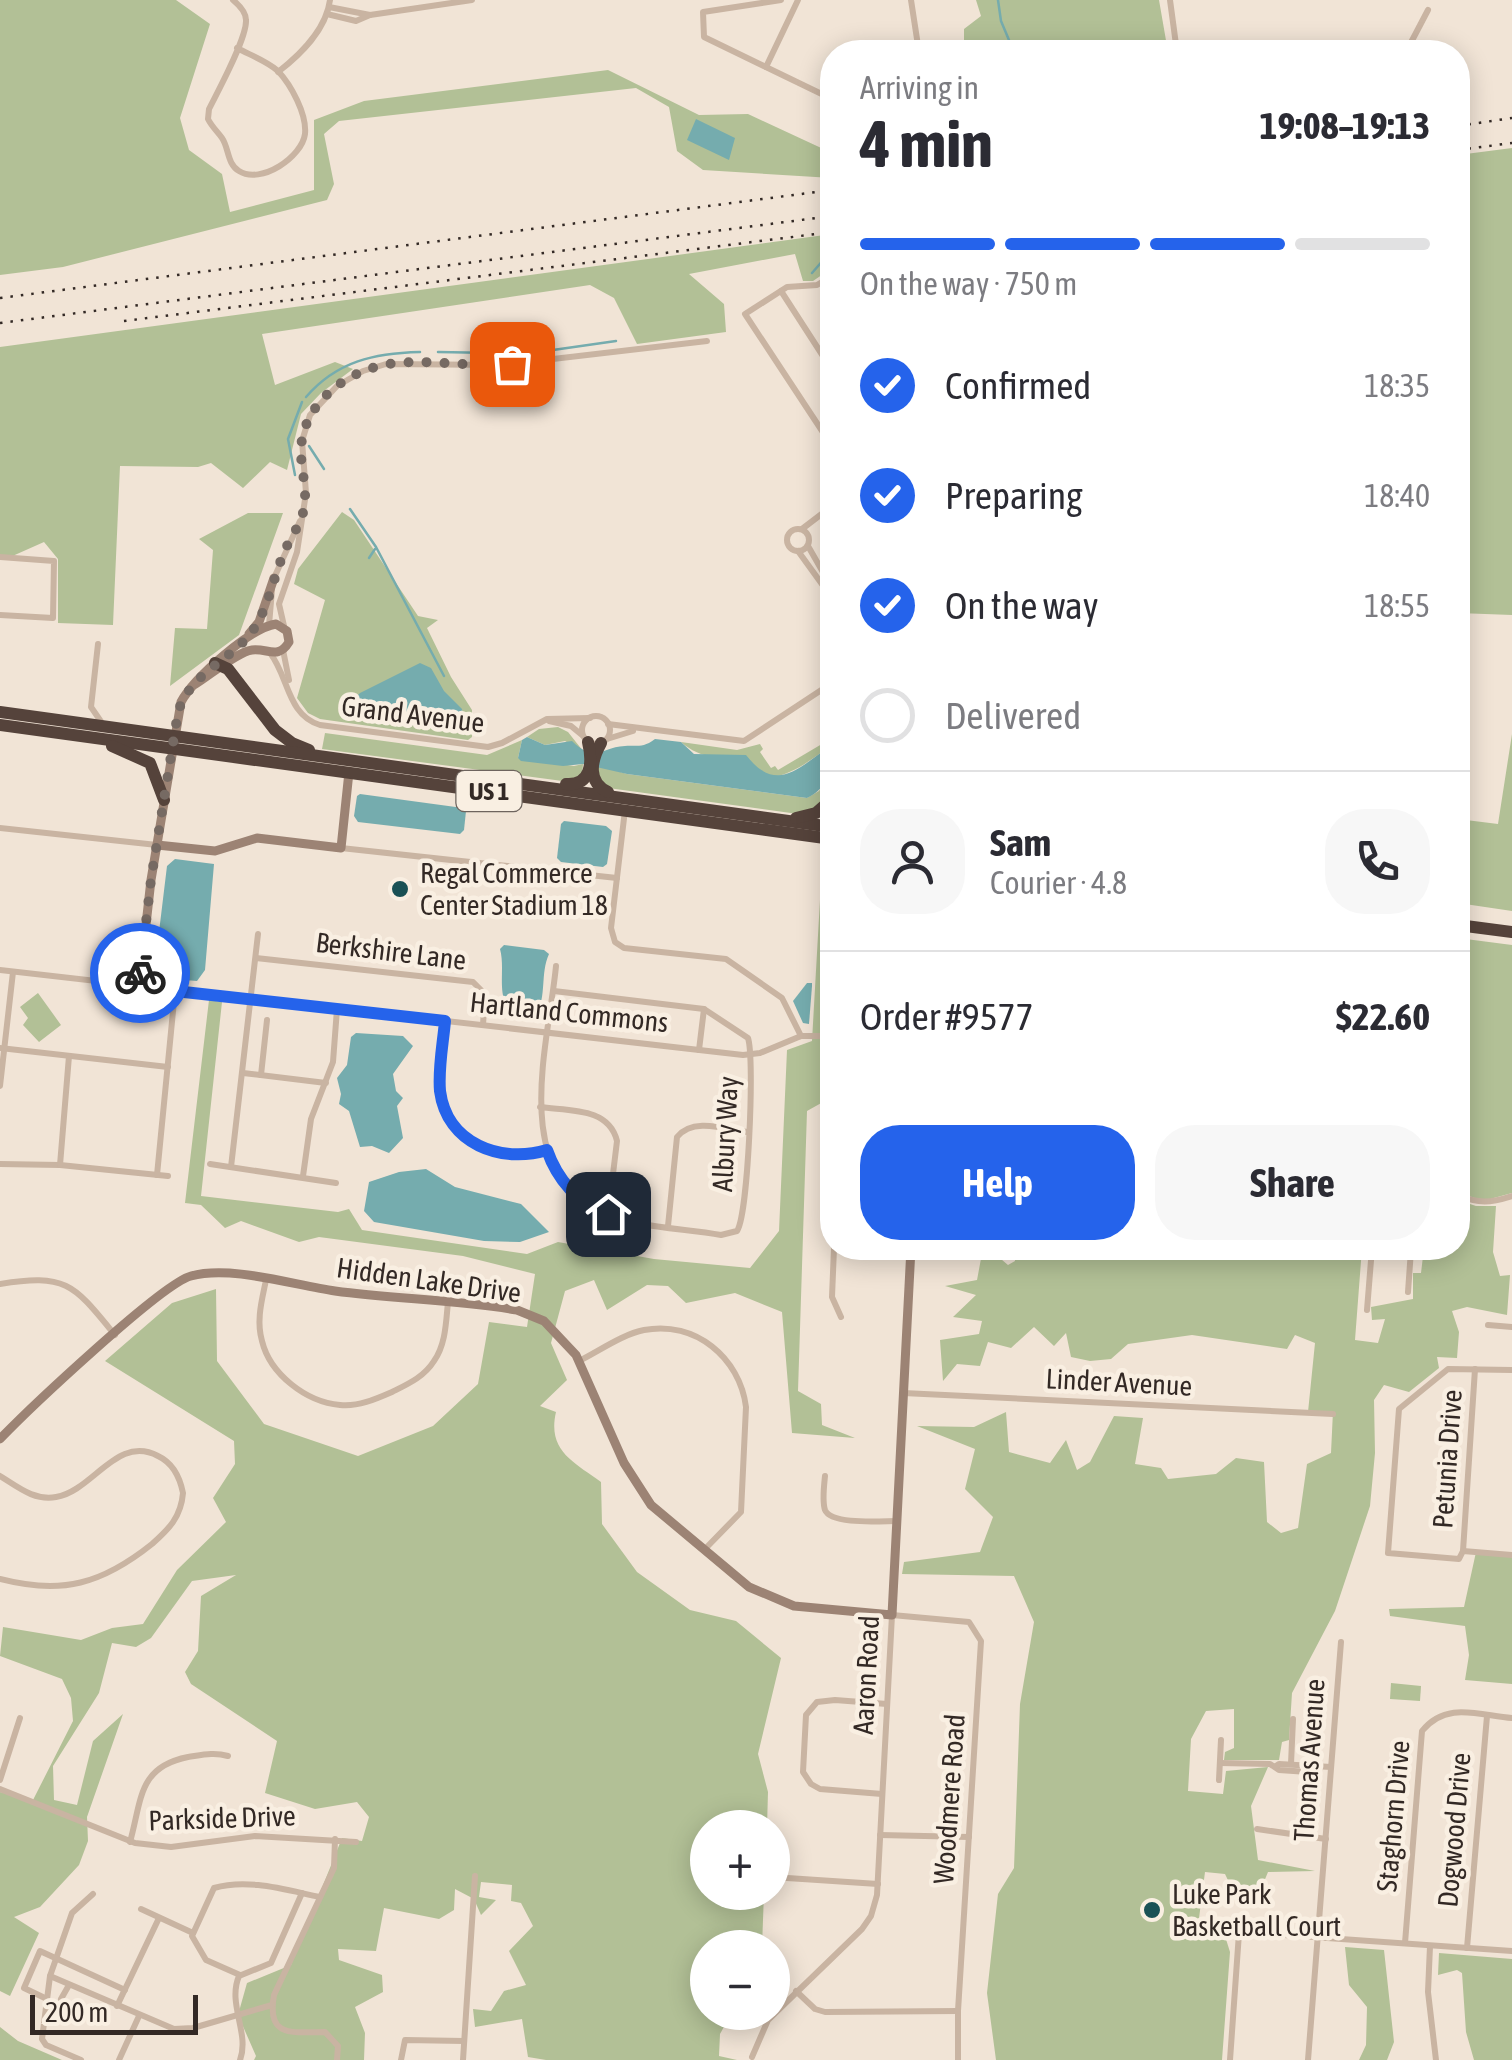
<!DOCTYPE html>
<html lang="en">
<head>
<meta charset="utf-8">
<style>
  :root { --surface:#fff; --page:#f7f7f7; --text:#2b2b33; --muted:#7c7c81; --line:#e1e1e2; --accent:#2563eb }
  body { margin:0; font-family:"Asap Condensed",sans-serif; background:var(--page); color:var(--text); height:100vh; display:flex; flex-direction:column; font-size:38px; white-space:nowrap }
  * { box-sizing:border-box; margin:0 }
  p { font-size:32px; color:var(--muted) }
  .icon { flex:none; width:55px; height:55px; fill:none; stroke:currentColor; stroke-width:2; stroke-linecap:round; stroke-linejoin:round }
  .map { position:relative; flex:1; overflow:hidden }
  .side { position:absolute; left:820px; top:40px; width:650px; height:1220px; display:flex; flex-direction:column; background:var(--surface); border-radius:40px; box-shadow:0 5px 25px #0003 }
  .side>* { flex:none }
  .fabs { position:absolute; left:690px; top:1810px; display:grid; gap:20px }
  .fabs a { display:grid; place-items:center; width:100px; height:100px; border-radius:50%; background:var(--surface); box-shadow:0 5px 25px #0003; font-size:50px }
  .scale { position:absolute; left:30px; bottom:25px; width:168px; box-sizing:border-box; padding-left:10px; border:5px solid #332925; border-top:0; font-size:28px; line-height:35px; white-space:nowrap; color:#332925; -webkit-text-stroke:8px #f9efe2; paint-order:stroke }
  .pin { position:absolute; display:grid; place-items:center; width:85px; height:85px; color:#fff; margin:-42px; border-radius:20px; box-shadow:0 5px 15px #0006 }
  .courier { position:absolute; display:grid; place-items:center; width:100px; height:100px; margin:-50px; border:8px solid #2563eb; border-radius:50%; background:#fff; color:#222; box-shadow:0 2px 12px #0007 }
  .overview em { font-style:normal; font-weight:700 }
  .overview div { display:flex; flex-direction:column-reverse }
  .overview { display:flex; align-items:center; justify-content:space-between; height:170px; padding:0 40px }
  h1 { font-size:65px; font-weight:700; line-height:75px }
  .bar { display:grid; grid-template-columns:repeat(4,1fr); gap:15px 10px; align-content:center; height:120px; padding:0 40px }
  .bar i { height:12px; border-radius:8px; background:var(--line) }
  .bar .active { background:var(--accent) }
  .bar p { grid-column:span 4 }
  .line { display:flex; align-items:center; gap:25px; padding:0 40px; border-top:2px solid var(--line) }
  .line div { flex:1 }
  .round { display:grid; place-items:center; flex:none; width:105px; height:105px; border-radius:40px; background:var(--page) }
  ol { padding:0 40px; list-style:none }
  li { display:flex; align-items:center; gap:30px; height:110px }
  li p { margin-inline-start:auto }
  li .icon { padding:10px; border-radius:50%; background:var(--accent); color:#fff; stroke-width:4 }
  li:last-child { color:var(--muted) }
  li i { width:55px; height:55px; border:5px solid var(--line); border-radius:50% }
  .action { display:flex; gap:20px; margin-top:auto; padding:20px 40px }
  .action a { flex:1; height:115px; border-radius:40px; background:var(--accent); color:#fff; font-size:40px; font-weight:700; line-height:115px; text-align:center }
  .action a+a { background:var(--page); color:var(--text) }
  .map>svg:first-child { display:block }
</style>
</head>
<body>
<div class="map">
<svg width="1512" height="2060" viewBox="0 0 1512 2060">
  <rect width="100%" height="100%" fill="#f1e4d6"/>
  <!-- green -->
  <g fill="#b2c096">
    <path d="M0 0H176L210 24 180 118 189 150 222 174 230 212 314 190V120L364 101 608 70 699 115 748 114 832 153V178L703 170 677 151 669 107 636 88 339 121 324 134 334 184 327 200 63 267 0 275Z"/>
    <path d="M976 0H1159L1168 52H964V29L981 16Z"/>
    <path d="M1512 148V615L1458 613V155Z"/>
    <path d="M832 234V268L813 281H803L795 254 689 274 724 304 726 332 637 344 614 298 590 285 262 334 275 385 335 362 353 369 321 393 301 414 287 470 270 462 243 488 211 463 198 467 120 466 113 625 58 623V559L44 542 8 558 0 556V347Z"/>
    <path d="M342 512 354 520 418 616 438 620 427 628 451 677 472 710V737L468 740 320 719 308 713 297 698 325 600 294 584 298 569Z"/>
    <path d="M248 513H283L239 635 170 686 175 628 207 629 213 550 199 539Z"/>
    <path d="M558 727 568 732 583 751 565 741 545 745 527 737 539 729Z"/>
    <path d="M325 733 487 755 522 740 518 758 574 766 583 764 582 778 570 782 322 749Z"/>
    <path d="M1512 734V911L1458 903V819L1498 824Z"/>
    <path d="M832 738V745C814 757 795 774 772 777 764 774 758 768 750 765 724 756 702 761 681 742L737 750 760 744 763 749 760 752 771 768 775 766 778 770Z"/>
    <path d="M597 765 627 774 807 798 819 791 832 771V792L816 810 798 814 608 788 600 784Z"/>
    <path d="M823 847 832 851V1097L807 1111 798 1391 821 1404 822 1425 855 1438 792 1433 782 1312 735 1293 686 1303 668 1286 647 1285 607 1310 594 1280 565 1291 551 1343 567 1380 540 1406 556 1412C547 1451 574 1462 601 1482L602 1524 637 1572 690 1610 736 1621 781 1658 758 1754 768 1792 767 1827 708 1828V1892L764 1893 762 1947 708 1948V2012L760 2013 759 2026 731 2014 720 2034 719 2056 737 2060H546L528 2057 522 2019 475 2027 473 2009 491 2011 504 1991 526 1985 509 1951 533 1926 521 1903 511 1901 512 1885 481 1882 479 1897 496 1900 481 1915 474 1899 455 1889 454 1910 439 1919 384 1908 376 1951 338 1949 339 1960 382 1975 383 1992 355 2007 365 2033 364 2060H254L256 2056 238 2015 247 1983 291 1965 342 1838 362 1841 369 1817 357 1802 315 1809 265 1793 277 1741 191 1684 185 1672 198 1651 201 1596 236 1575 192 1581 151 1638 136 1647 112 1643 99 1693 53 1766 54 1800 77 1805 93 1741 123 1714 87 1817 88 1841 79 1865 40 1907 14 1917 39 1933 10 1996 0 1991V1792L33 1800 73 1721 71 1698 62 1679 0 1656 3 1627 81 1640 112 1628 143 1624 177 1570 226 1522 213 1498 235 1464 234 1441 105 1361 172 1303 216 1289 217 1361 264 1424 358 1456 433 1426 478 1384 489 1322 527 1327 535 1274 463 1256 319 1237 299 1242 241 1221 225 1228 201 1205 185 1203 209 1000 222 1002 201 1196 338 1212 349 1209 362 1230 527 1254 558 1242 654 1259 750 1268 779 1231 787 1050 812 1041Z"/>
    <path d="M1458 938 1512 945V1193L1483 1201 1458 1192Z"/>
    <path d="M38 993 61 1025 39 1042 23 1025 28 1018 20 1007Z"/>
    <path d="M1458 1200 1476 1206H1496L1493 1252 1500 1276 1510 1275 1507 1315 1467 1307 1452 1311 1459 1332 1457 1358 1437 1357 1439 1368 1409 1392 1384 1385 1374 1400 1375 1453 1370 1506 1335 1611 1292 1693 1289 1740 1282 1742 1279 1760H1224L1225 1752 1234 1748V1709L1206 1711 1191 1739 1188 1791 1223 1794 1226 1771 1268 1767 1251 1806 1258 1860 1315 1871 1268 1872 1256 1901 1237 1899 1225 1874 1205 1872 1198 1926 1225 1936 1230 1952 1222 2060H996L987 1993 998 1894 1014 1868 1020 1704 1034 1622 1014 1576 902 1574 904 1562 980 1552 993 1517 965 1489 975 1449 917 1426 974 1427 1006 1412 1009 1452 1050 1463 1066 1440 1077 1470 1090 1462 1114 1416 1143 1418 1135 1464 1161 1468 1168 1479 1216 1474 1236 1458 1264 1462 1267 1522 1281 1533 1298 1528 1307 1464 1331 1453 1333 1411 1308 1412 1315 1343 1295 1335 1287 1349 1192 1335 1128 1344 1111 1359 1090 1361 1071 1357 1066 1333 1054 1346 1034 1327 1011 1348 988 1342 980 1366 957 1364 943 1381 940 1340 979 1334 982 1321 953 1317 976 1295 945 1286 977 1280 983 1248H988L1008 1265 1015 1261 1014 1248H1362L1355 1340 1378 1343 1385 1319 1372 1320 1371 1307 1413 1299V1273H1421L1424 1248H1458Z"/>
    <path d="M1476 1552 1512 1555V1684L1465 1680 1469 1655 1465 1626 1390 1616 1389 1609 1464 1607Z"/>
    <path d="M1391 1683 1421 1686 1420 1701 1390 1699Z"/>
    <path d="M1345 1947 1384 1950 1394 2042 1387 2060H1359L1366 2045 1367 2007 1349 1985Z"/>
    <path d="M1439 1953 1512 1959V2060H1474L1466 2032 1462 1973 1457 1970 1438 1975Z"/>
    <path d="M0 2027 18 2041 62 2060H0Z"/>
  </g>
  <!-- water -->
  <g fill="#75acae">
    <path d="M696 119 735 138 729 160 687 140Z"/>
    <path d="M420 663 431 668 444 691 462 709 464 721C449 734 374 722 356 711L354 699 360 693Z"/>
    <path d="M527 737 545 745 572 741C596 764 601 747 625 746 639 745 643 748 655 739L681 742 694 754 746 755C777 795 799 767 832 745 832 768 830 787 807 798L627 774 583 764 563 766 521 761 518 758 522 740Z"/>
    <path d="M360 794 463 808 466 811 464 830 460 834 358 822 354 816 357 796Z"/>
    <path d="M564 821 606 826 612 831 607 864 603 867 561 862 557 858 561 824Z"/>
    <path d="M175 859 214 864 205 970 197 981C182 980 162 980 155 965L167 866Z"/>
    <path d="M504 945 544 950 549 954C540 973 547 998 536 1014L524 1016 500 1011 506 1005C498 988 505 967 500 949Z"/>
    <path d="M807 983H812V986L809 1024 803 1023 793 1001Z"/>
    <path d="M356 1033 403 1036 413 1046 393 1074 396 1091 403 1098 397 1106 403 1138 389 1153 372 1146 360 1147 349 1111 339 1104 341 1094 337 1078 347 1065 351 1037Z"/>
    <path d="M426 1169 455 1187 521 1204 549 1232 520 1242 484 1241 374 1222 364 1211 369 1182 399 1172Z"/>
  </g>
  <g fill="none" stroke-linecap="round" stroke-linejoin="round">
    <!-- stream -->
    <g stroke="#75acae" stroke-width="2.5">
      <path d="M998 0 1001 21 1014 52"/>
      <path d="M812 273 832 250"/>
      <path d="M438 352 494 353 510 357"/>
      <path d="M539 352 616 341"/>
      <path d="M306 397C337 361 375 353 420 352"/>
      <path d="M309 446 324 469"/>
      <path d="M295 475 288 439 302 402"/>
      <path d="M350 509 376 547 444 676"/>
      <path d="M369 558 375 549"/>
    </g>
    <!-- street -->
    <g stroke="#c9b4a2" stroke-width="6">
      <path d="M233 0C239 5 246 12 246 20 247 38 218 91 209 109L208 119C212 127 217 131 222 138 229 148 227 164 239 171 261 185 302 157 305 134 307 114 291 85 278 71 267 61 250 55 237 48"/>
      <path d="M781 0 703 12 704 37 832 99"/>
      <path d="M911 0 919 52"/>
      <path d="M1170 0 1177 52"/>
      <path d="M329 7 370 15 472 0"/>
      <path d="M327 14 356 21 370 15"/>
      <path d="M1406 52 1428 10"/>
      <path d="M766 67 798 0"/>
      <path d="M278 72C301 54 326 30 330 0"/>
      <path d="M832 276 817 285 787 287 745 314 832 446"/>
      <path d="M823 283 832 297"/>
      <path d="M781 291 832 370"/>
      <circle cx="798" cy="540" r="11"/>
      <path d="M802 529 832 506"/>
      <path d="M808 546 832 588"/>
      <path d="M798 551 832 598"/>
      <path d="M0 557 54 561 53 618 0 615"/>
      <path d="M274 578 300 521"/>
      <path d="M269 625 272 590"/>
      <path d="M284 626 279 604 297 552 306 493 302 441 310 415 337 386 363 371 386 364 502 365 707 341"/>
      <path d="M98 644 91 707 102 723"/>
      <path d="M283 650 289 680"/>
      <path d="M270 653C289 677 287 715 320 725L488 747 502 743 547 719 590 718"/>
      <circle cx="596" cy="730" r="14"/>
      <path d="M549 721 571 726 582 735"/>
      <path d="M608 724 744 741 832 683"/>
      <path d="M607 739 633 731"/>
      <path d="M625 810 611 928 615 942 624 948 726 959 782 998 801 1036"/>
      <path d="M0 828 157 845"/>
      <path d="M341 848 617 878"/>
      <path d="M256 958 473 982 485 994 483 1025"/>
      <path d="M0 970 743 1055 760 1053 801 1036H832"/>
      <path d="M554 991 704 1009 748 1038C755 1059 748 1215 737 1231L721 1235C683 1228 636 1228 600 1212 509 1172 549 1041 556 966"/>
      <path d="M445 1021C443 1044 438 1068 440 1091 447 1145 501 1164 547 1150"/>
      <path d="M0 1048 168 1067"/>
      <path d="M699 1050 704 1009"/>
      <path d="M243 1073 326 1083"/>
      <path d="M261 1075 267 1020"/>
      <path d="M0 1086 13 972"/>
      <path d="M540 1107C569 1111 609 1107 617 1141L608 1215"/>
      <path d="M0 1164 60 1165 168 1176"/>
      <path d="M210 1164 336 1183"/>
      <path d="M60 1165 69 1056"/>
      <path d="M231 1167 258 934"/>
      <path d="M157 1175 175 991"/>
      <path d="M303 1176 311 1119 333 1062 337 1009"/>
      <path d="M1458 1195C1479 1204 1490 1203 1512 1196"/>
      <path d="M668 1226 677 1137C693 1117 725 1129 748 1132"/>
      <path d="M834 1248 832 1297 841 1317"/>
      <path d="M266 1280C262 1300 256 1320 262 1341 270 1374 306 1402 340 1405 358 1407 376 1399 392 1392 408 1384 424 1377 434 1361 446 1344 446 1321 448 1302"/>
      <path d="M0 1284C67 1273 74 1285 115 1335"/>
      <path d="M1367 1310 1372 1248 1411 1250 1408 1292"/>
      <path d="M1488 1325 1512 1327"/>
      <path d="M579 1361C599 1351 623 1334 644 1330 695 1320 740 1358 746 1407L741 1512 704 1550"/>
      <path d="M1512 1370 1448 1369 1399 1409 1388 1553 1459 1559 1463 1551 1512 1555"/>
      <path d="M903 1393 1333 1414"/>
      <path d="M0 1476C18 1487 34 1501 56 1497 93 1491 117 1434 158 1456 173 1463 180 1478 183 1493 181 1517 169 1529 152 1544 102 1584 62 1595 0 1579"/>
      <path d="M825 1476C824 1486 822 1501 825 1510 831 1525 881 1521 896 1521"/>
      <path d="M1463 1551 1475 1369"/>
      <path d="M1220 1763 1270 1764 1279 1770 1308 1772 1312 1767"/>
      <path d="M1291 1764 1293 1719"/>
      <path d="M1276 1766 1279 1764 1331 1767"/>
      <path d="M0 1780 20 1718"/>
      <path d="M1219 1780 1221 1740"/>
      <path d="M0 1789 135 1843 171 1847 255 1836 356 1842"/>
      <path d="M882 1794 820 1789 811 1784 803 1772 806 1715 817 1702 835 1700 887 1704"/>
      <path d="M1257 1829 1326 1839"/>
      <path d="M880 1835 969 1837"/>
      <path d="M335 1839 334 1868 274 1995C266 2039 293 2032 325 2032L338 2046 337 2060"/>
      <path d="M130 1842C142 1799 138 1767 188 1757 202 1755 214 1752 228 1756"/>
      <path d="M772 1877 878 1884"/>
      <path d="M93 1894 72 1913 50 1976 174 2029 193 2028 272 2005"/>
      <path d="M141 1909 193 1933"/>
      <path d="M1186 1928 1512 1951"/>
      <path d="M1405 1943 1422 1731C1446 1701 1478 1715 1512 1718"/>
      <path d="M1430 1946 1428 1992 1436 2060"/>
      <path d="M1467 1948 1487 1716"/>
      <path d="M240 1975 206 1960 192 1936 214 1888C248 1878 286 1890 320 1897"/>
      <path d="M50 1976 42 2039 46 2045 81 2060"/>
      <path d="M796 1991 815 2009 825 2012 958 2011"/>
      <path d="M47 1999 24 1988 40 1951 125 1990"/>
      <path d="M61 1999 69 1985"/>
      <path d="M117 2006 159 1918"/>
      <path d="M752 2057 768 2020 862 1929 871 1916 877 1895 892 1615 969 1622 981 1641 958 2011V2060"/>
      <path d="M119 2060 139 2016"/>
      <path d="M240 2060C250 2033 227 2004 239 1976L271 1963 302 1893"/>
      <path d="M401 2060 405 2040 464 2041"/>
      <path d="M463 2060 475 1876"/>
      <path d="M1230 2060 1239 1933"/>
      <path d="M1308 2060 1341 1642"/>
    </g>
    <!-- secondary -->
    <g stroke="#9c8374" stroke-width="9">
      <path d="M249 634 259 622 274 578"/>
      <path d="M157 845 215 851 257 838 341 848 349 772"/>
      <path d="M139 987 151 880 181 702C194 678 250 628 276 624L287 631 289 642C278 660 268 648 252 650 237 652 209 676 194 685"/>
      <path d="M0 1439C27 1411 161 1284 191 1276 231 1265 293 1285 335 1291 395 1299 457 1300 517 1310L544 1321 576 1355 624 1463 651 1505 749 1587 794 1606 892 1615 911 1248"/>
    </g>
    <!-- highway -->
    <g stroke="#55433b" stroke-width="12">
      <path d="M215 663 228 669 275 730 292 743 309 750"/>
      <path d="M0 712 832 827"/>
      <path d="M0 725 832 839"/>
      <path d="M601 743C591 761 587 782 608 792"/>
      <path d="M112 746 150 763 164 800"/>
      <path d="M566 784C591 786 593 763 588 742"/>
      <path d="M796 818 816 813 832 799"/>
      <path d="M1458 925 1512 932"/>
    </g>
    <!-- rail -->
    <g stroke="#332925" stroke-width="2.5" stroke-dasharray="2.5 8" stroke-linecap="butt">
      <path d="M1458 126 1512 118"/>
      <path d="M1458 150 1512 143"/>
      <path d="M0 298 832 190"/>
      <path d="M124 321 832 232"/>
      <path d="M0 323 832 216"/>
    </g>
  </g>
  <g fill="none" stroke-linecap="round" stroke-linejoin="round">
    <!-- done -->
    <path stroke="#766a63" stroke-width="10" stroke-dasharray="0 18" d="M140 973 151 880 178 712C192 668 239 659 258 622 270 600 275 573 285 550 290 539 298 528 302 516 309 495 302 476 301 455 299 407 344 371 389 364 429 358 471 368 512 364"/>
    <!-- route -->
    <path stroke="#2563eb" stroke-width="12" d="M140 973 139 987 445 1021C443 1044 438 1068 440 1091 447 1144 501 1164 547 1150 557 1179 578 1204 608 1214"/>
  </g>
  <!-- markers -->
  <g fill="#1a5155" stroke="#f9efe2" stroke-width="4">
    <circle cx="400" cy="889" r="10"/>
    <circle cx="1152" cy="1910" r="10"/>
  </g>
  <g text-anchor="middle" stroke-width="9" stroke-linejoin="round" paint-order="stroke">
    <!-- shield labels -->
    <rect fill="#f9efe2" stroke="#6e645e" stroke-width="2.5" x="456.5" y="771" width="65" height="40" rx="8"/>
    <g font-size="25" font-weight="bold" fill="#332925">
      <text x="489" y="800">US 1</text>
    </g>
    <!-- street labels -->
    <g font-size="28" fill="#332925" stroke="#f9efe2">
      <text transform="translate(413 714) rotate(7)" y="10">Grand Avenue</text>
      <text transform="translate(391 951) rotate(7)" y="10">Berkshire Lane</text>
      <text transform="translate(569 1012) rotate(6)" y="10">Hartland Commons</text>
      <text transform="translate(725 1134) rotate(-87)" y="10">Albury Way</text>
      <text transform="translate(429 1280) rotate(8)" y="10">Hidden Lake Drive</text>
      <text transform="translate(1119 1382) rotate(3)" y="10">Linder Avenue</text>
      <text transform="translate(1447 1459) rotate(-86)" y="10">Petunia Drive</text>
      <text transform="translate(866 1675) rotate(-87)" y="10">Aaron Road</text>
      <text transform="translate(1309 1760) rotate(-86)" y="10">Thomas Avenue</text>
      <text transform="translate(949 1799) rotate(-86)" y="10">Woodmere Road</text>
      <text transform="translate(1393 1816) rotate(-85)" y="10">Staghorn Drive</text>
      <text transform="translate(222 1818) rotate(-2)" y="10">Parkside Drive</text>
      <text transform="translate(1454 1830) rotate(-85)" y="10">Dogwood Drive</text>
    </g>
    <!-- poi labels -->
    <g font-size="28" fill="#332925" stroke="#f9efe2" text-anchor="start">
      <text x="420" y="883">Regal Commerce<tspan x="420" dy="32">Center Stadium 18</tspan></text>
      <text x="1172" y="1904">Luke Park<tspan x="1172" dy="32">Basketball Court</tspan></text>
    </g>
  </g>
</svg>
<div class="fabs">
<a>+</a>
<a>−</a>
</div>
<div class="scale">200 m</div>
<div class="pin" style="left:512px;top:364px;background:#ea580c"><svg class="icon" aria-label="bag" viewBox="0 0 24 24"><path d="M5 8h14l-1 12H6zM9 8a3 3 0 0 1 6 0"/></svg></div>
<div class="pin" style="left:608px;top:1214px;background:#1f2937"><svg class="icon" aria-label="home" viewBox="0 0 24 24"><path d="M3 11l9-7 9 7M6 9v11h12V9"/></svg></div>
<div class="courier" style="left:140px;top:973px"><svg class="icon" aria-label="bike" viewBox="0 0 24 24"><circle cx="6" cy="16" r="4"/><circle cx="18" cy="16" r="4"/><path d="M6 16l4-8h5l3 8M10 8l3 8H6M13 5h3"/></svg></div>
<section class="side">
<div class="overview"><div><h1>4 min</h1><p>Arriving in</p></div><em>19:08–19:13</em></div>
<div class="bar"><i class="active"></i><i class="active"></i><i class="active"></i><i></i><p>On the way · 750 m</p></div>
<ol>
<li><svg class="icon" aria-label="check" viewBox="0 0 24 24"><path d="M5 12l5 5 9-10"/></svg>Confirmed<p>18:35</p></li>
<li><svg class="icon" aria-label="check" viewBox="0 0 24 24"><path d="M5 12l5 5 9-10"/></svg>Preparing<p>18:40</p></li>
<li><svg class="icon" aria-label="check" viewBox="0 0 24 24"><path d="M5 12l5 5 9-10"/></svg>On the way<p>18:55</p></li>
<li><i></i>Delivered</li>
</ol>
<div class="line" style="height:180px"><a class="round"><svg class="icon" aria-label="person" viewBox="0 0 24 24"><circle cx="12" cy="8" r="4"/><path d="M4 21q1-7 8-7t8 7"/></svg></a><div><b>Sam</b><p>Courier · 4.8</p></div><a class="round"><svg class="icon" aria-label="phone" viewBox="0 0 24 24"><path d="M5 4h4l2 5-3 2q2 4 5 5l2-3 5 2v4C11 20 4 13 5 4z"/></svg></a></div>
<div class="line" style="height:130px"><div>Order #9577</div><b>$22.60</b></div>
<div class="action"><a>Help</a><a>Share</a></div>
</section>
</div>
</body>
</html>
